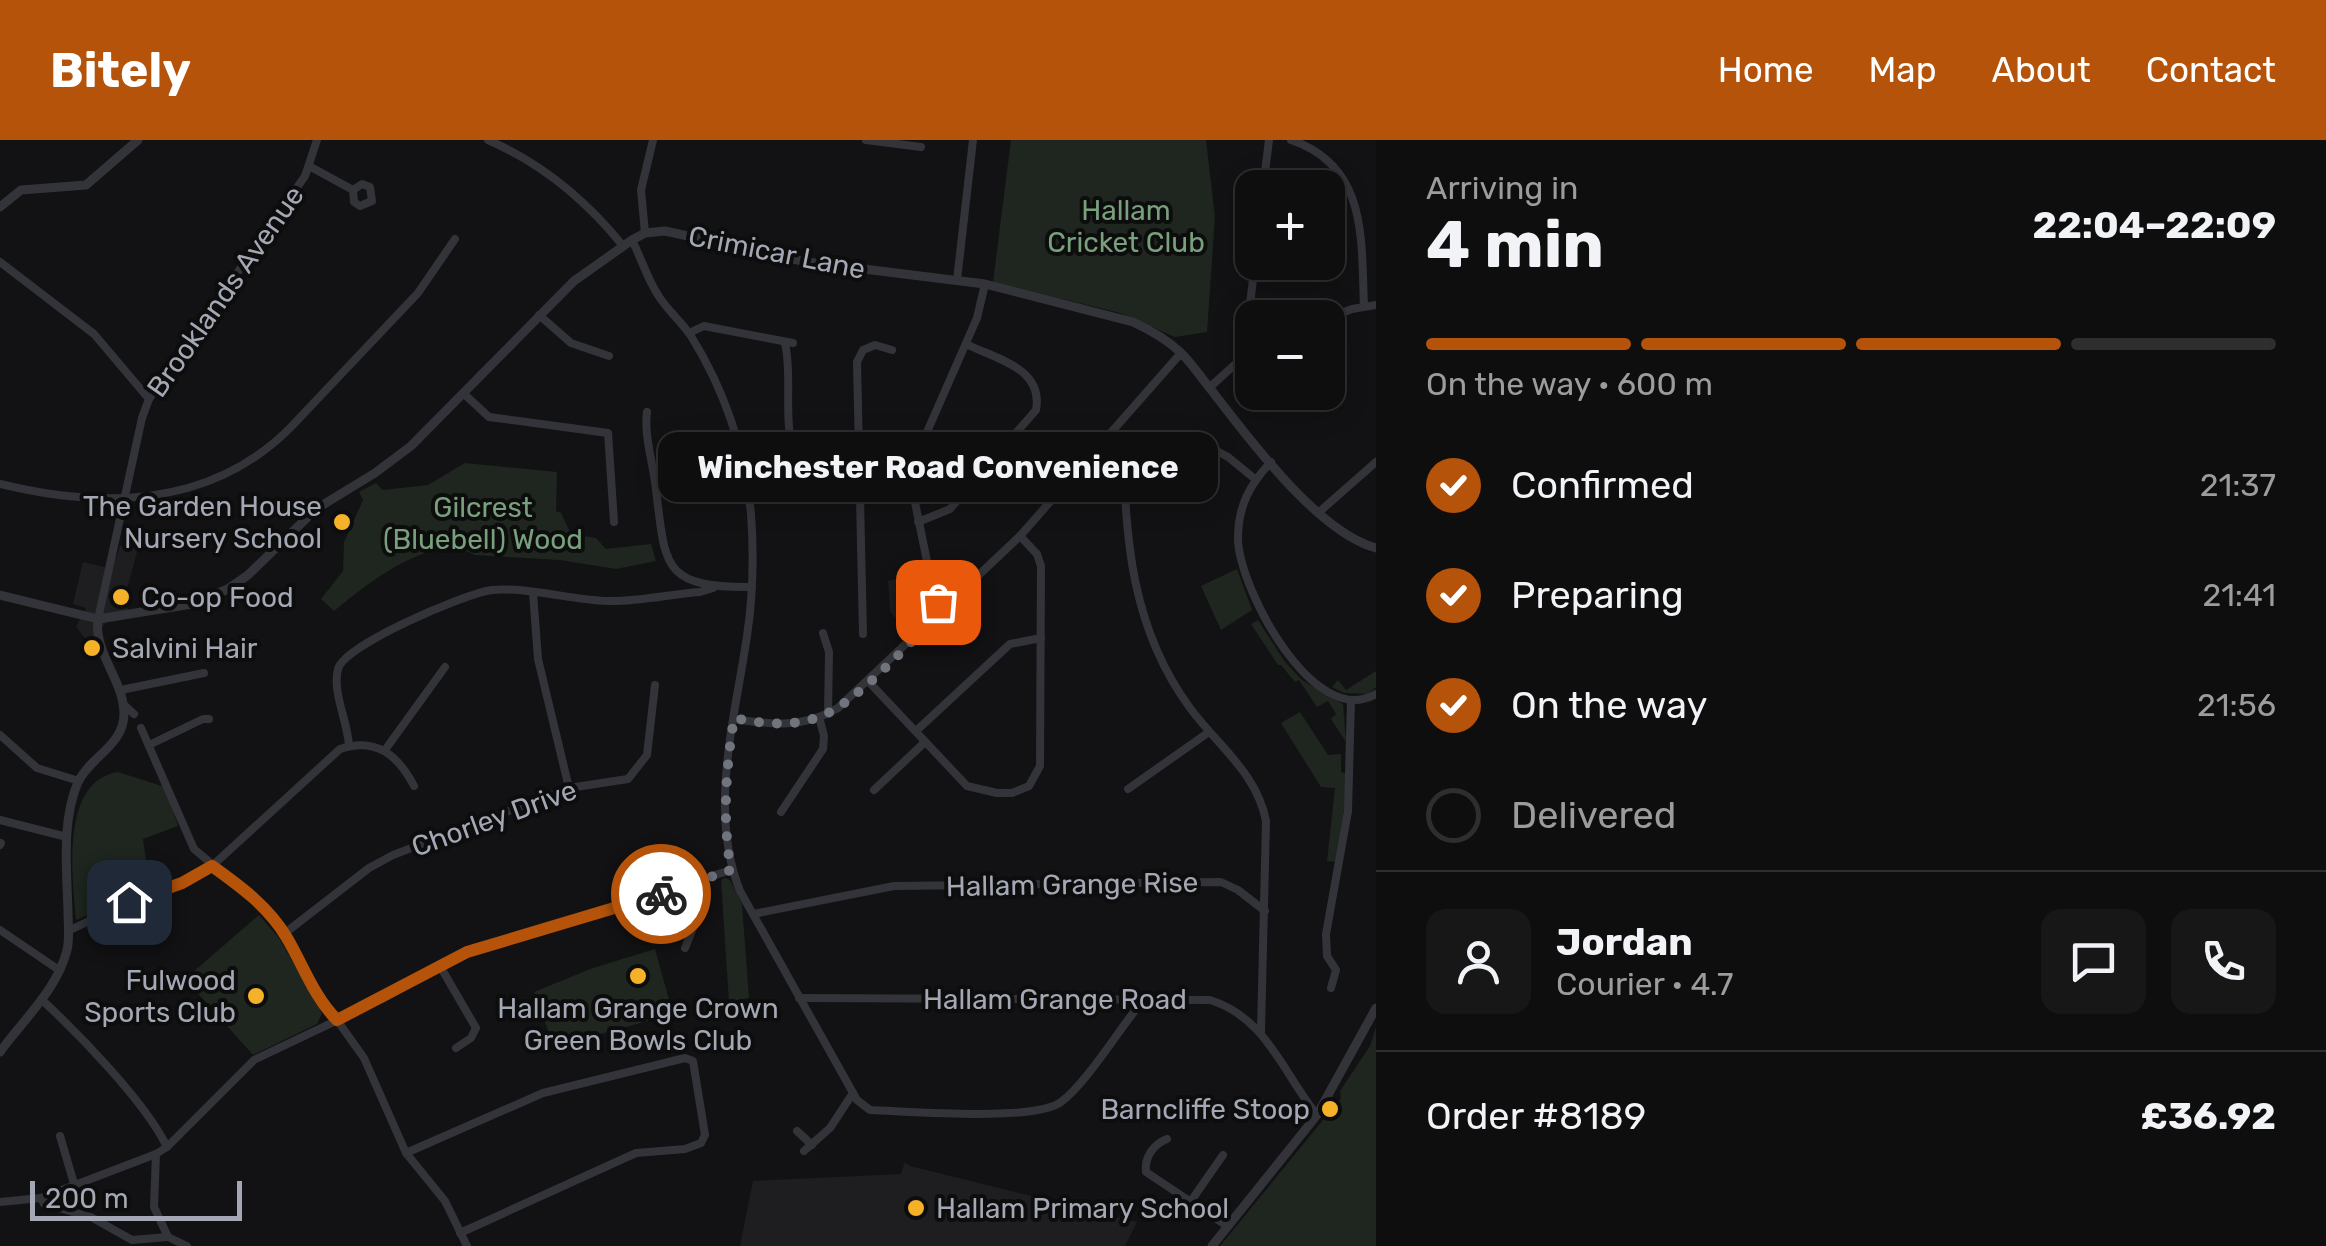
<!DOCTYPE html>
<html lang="en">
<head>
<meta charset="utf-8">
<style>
  :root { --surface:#0e0e0f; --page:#171718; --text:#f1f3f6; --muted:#9b9c9e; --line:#2e2e2f; --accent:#b45309 }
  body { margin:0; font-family:Rubik,sans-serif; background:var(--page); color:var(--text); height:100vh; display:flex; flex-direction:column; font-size:38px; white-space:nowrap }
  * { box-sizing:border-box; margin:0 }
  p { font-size:32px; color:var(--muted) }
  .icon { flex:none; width:55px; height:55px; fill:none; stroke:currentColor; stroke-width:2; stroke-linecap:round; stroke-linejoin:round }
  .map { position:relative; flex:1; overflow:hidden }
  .sheet { display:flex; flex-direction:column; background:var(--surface); width:950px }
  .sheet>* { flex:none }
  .tools { position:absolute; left:1235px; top:30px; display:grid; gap:20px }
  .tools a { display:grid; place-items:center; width:110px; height:110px; border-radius:20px; background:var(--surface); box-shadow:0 5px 25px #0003,0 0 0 2px var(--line); font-size:50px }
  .scale { position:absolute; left:30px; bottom:25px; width:212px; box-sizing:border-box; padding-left:10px; border:5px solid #a3a8b4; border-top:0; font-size:28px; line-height:35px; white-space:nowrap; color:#a3a8b4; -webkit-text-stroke:8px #0d0d0e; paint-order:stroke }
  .pin { position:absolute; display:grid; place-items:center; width:85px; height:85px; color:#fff; margin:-42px; border-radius:20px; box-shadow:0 5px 15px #0006 }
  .courier { position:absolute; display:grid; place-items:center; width:100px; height:100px; margin:-50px; border:8px solid #b45309; border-radius:50%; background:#fff; color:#222; box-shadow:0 2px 12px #0007 }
  .bubble { position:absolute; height:70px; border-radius:20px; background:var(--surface); box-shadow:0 5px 25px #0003,0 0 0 2px var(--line); font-size:32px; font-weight:700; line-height:70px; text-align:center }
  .overview em { font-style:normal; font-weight:700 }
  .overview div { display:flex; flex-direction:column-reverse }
  .overview { display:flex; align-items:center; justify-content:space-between; height:170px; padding:0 50px }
  h1 { font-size:65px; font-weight:700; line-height:75px }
  .bar { display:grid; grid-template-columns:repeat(4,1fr); gap:15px 10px; align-content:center; height:120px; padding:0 50px }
  .bar i { height:12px; border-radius:8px; background:var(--line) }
  .bar .current { background:var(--accent) }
  .bar p { grid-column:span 4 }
  .line { display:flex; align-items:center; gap:25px; padding:0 50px; border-top:2px solid var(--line) }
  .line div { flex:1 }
  .round { display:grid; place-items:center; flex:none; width:105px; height:105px; border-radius:20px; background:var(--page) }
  ol { padding:0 50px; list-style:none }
  li { display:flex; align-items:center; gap:30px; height:110px }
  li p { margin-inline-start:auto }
  li .icon { padding:10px; border-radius:50%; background:var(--accent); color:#fff; stroke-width:4 }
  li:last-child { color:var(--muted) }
  li i { width:55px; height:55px; border:5px solid var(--line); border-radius:50% }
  header { display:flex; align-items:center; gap:60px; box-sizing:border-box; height:140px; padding:0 50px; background:var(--accent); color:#fff }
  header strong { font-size:48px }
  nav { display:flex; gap:55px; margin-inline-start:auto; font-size:35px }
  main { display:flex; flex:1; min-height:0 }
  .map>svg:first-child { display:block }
</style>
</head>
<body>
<header>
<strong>Bitely</strong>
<nav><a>Home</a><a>Map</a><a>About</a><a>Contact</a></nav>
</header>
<main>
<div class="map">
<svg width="1376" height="1106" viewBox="0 0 1376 1106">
  <rect width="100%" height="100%" fill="#121214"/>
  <!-- built -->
  <g fill="#1e1e21">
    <path d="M120 406 138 408 127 449 128 479 105 483 100 492 106 507 90 516 83 504 87 501 76 487 86 468 73 464 83 422 112 429Z"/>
    <path d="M929 431 943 470 913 499 890 471 888 441Z"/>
    <path d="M905 1022 910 1026 1137 1082 1125 1106H740L753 1041 901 1034Z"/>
  </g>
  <!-- green -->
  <g fill="#1e261f">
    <path d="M1011 0H1206L1215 77 1207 192 1175 197 1120 173 993 142Z"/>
    <path d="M465 323 557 332 556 371 561 373 571 394 596 398 606 409 651 404 656 421 616 429 560 420 475 415C431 391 367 444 334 471L321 459 343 431 344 402 363 360 359 352 376 343 383 350 428 345Z"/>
    <path d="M1237 429 1252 470 1221 490 1201 446Z"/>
    <path d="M1258 480 1285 522 1302 540 1343 564 1346 602 1331 579 1336 574 1328 561 1317 567 1299 540 1295 542 1281 525H1278L1251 484Z"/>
    <path d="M1376 531V547L1368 554 1344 553 1332 547 1338 540 1346 550Z"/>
    <path d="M1300 572 1328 615 1341 614V632L1348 634 1338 722 1327 721 1335 648 1321 647 1281 583Z"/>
    <path d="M118 632 165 647 178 686 143 699 150 748 76 780C73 739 59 641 118 632Z"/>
    <path d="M725 738 730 740 742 764 749 858 729 862 721 740Z"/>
    <path d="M259 775 279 798 322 873 317 884 253 915 185 839Z"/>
    <path d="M655 809 673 874 554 907 534 852 593 828Z"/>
    <path d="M1376 887V1106H1220L1341 958 1340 951 1370 906Z"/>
  </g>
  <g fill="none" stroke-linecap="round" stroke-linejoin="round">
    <!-- minor -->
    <g stroke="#333439" stroke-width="8">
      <path d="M488 0C543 24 586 60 623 106"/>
      <path d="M866 0 921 7"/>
      <path d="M1291 0C1368 26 1361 99 1364 166"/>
      <path d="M309 26 353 50 362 44 370 47 372 61 360 66 354 62 353 50"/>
      <path d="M1263 48 1269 0"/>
      <path d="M645 93 641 50 653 0"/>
      <path d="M632 100C641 118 647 138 658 155 667 170 681 181 691 196 725 251 745 310 751 374 754 415 753 456 747 496 735 578 708 671 740 751L857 960 870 970C908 971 1034 982 1061 962 1085 944 1115 896 1134 872L1136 858"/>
      <path d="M0 122 94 194 149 259"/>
      <path d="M957 140 973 0"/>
      <path d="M539 175 571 203 609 216"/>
      <path d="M1328 178 1352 169 1376 165"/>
      <path d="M1252 190 1249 173 1255 122"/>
      <path d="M689 193 704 186 793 203"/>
      <path d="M785 204C794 237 779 297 801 324"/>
      <path d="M1328 234 1332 245"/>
      <path d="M1209 248 1252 209"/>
      <path d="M463 253 489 277 608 293 614 382"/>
      <path d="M647 272C644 294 652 320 655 342 666 424 658 448 752 447"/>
      <path d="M1105 299 1123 305C1125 400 1132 489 1190 568 1218 606 1257 633 1266 681L1261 891"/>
      <path d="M1209 307 1228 317 1255 339"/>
      <path d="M1271 322C1250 344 1238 366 1238 398 1238 447 1314 591 1376 554"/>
      <path d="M860 328 909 333"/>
      <path d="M0 344C102 369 211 367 290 288L418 153 455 99"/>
      <path d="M1318 373 1376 322"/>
      <path d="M918 382 950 369 1036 270C1044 228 996 219 966 204"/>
      <path d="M533 453 538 519 569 648"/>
      <path d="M943 470 930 436 909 333 977 178 985 144"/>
      <path d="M98 479 142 278 149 259 305 36 317 0"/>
      <path d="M823 493 829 512 828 574"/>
      <path d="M863 494 857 222 863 210 875 205 892 210"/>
      <path d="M868 541 967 646 997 653H1012L1029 646 1040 626 1041 426 1037 414 1020 396"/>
      <path d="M121 550 204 533"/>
      <path d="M123 564 134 574"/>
      <path d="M734 579C771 585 805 588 838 568L1020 396 1181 213"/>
      <path d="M141 588 194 709 262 766 285 793 317 852 364 918 406 1013 445 1061 467 1106"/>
      <path d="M916 591 1010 504 1041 498"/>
      <path d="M0 595 37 628 79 641"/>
      <path d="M149 605 203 579H209"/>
      <path d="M349 606C348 582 332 553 338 529 344 505 466 453 492 450 531 447 570 460 608 461 638 462 670 454 700 452L713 448"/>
      <path d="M385 610 445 527"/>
      <path d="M1128 649 1209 592"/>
      <path d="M874 650 925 602"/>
      <path d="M781 672 823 609 824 596 819 577"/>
      <path d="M0 680 67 697"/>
      <path d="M0 705 1 703"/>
      <path d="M684 746 695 783 685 808"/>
      <path d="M753 774 894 746 1221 742 1238 750 1265 771"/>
      <path d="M0 790 59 830"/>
      <path d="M68 791 129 762 182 743 212 726 340 609C376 597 398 615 414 646"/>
      <path d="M285 793 369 728 393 715 569 648 628 639 647 615 655 545"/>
      <path d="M440 826 476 888 471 898 456 908"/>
      <path d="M1331 848 1336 830 1327 816 1326 794 1348 671 1351 560"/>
      <path d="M799 858 1210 860C1266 877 1283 933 1317 975"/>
      <path d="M41 859C79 894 146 963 167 1007"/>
      <path d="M797 991 812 1005"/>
      <path d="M60 996 75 1047"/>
      <path d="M1167 999C1154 1004 1144 1017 1146 1032L1227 1086"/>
      <path d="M804 1011 830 988 853 953"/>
      <path d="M406 1013 543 953 685 918 693 921 705 995 701 1003 685 1009 636 1013 460 1093"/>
      <path d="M156 1014 154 1067 168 1097 187 1106"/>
      <path d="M41 1058 44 1064 91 1077 132 1100 168 1097"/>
      <path d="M1191 1061 1223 1015"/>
      <path d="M0 1062 41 1058 156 1014 167 1007 254 920 382 859 457 816 731 730"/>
    </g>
    <!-- tertiary -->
    <g stroke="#333439" stroke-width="9">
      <path d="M0 67 21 50 86 45 138 0"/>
      <path d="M0 455 98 479 192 464 228 449 248 435 316 369 375 333 411 306 574 141 632 100 645 93 665 91 807 122 985 144 1133 182C1150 190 1165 198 1179 211 1191 222 1199 235 1209 247 1247 296 1317 392 1376 408"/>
      <path d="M0 912C23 880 57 850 67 810 70 798 68 784 68 772 67 730 61 682 78 642 90 617 124 605 124 574 124 540 93 512 98 479"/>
      <path d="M1212 1106 1317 975 1376 868"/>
    </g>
  </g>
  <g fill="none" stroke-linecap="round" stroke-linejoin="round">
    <!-- done -->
    <path stroke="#70747c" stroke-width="10" stroke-dasharray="0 18" d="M661 754 731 730C722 679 726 629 734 578 764 584 791 587 819 577 855 565 914 498 943 470L938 462"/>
    <!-- route -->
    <path stroke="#b45309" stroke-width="12" d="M129 762 182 743 212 726C240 746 269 767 287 798 303 825 314 857 337 880L467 812 661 754"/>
  </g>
  <!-- markers -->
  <g fill="#f5b228" stroke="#0d0d0e" stroke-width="4">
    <circle cx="342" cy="382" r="10"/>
    <circle cx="121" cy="457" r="10"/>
    <circle cx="92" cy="508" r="10"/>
    <circle cx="638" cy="836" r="10"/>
    <circle cx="256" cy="856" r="10"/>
    <circle cx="1330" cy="969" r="10"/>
    <circle cx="916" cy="1068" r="10"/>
  </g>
  <g text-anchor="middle" stroke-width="8" stroke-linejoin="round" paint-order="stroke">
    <!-- park labels -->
    <g font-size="28" fill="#79a07c" stroke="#0d0d0e">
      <text x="1126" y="80">Hallam<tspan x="1126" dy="32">Cricket Club</tspan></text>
      <text x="483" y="377">Gilcrest<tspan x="483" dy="32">(Bluebell) Wood</tspan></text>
    </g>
    <!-- street labels -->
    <g font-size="28" fill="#a3a8b4" stroke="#0d0d0e">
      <text transform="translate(777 112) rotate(11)" y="10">Crimicar Lane</text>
      <text transform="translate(225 151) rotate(-55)" y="10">Brooklands Avenue</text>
      <text transform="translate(494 678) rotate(-20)" y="10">Chorley Drive</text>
      <text transform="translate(1072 744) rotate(-1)" y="10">Hallam Grange Rise</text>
      <text x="1055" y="869">Hallam Grange Road</text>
    </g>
    <!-- poi labels -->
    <g font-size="28" fill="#a3a8b4" stroke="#0d0d0e" text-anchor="end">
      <text x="322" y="376">The Garden House<tspan x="322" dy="32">Nursery School</tspan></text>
      <text x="141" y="467" text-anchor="start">Co-op Food</text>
      <text x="112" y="518" text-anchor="start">Salvini Hair</text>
      <text x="236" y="850">Fulwood<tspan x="236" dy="32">Sports Club</tspan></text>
      <text x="638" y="878" text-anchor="middle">Hallam Grange Crown<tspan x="638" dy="32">Green Bowls Club</tspan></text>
      <text x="1310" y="979">Barncliffe Stoop</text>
      <text x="936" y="1078" text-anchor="start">Hallam Primary School</text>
    </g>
  </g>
</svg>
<div class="tools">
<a>+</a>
<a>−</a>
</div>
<div class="scale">200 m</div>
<div class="pin" style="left:938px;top:462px;background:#ea580c"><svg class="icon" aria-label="bag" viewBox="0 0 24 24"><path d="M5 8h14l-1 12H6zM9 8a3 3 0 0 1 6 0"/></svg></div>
<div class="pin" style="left:129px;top:762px;background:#1f2937"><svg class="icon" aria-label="home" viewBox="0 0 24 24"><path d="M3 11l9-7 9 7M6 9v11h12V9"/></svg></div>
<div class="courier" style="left:661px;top:754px"><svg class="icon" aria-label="bike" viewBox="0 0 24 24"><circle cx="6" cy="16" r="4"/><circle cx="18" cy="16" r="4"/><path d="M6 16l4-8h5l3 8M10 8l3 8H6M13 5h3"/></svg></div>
<div class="bubble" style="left:658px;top:292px;width:560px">Winchester Road Convenience</div>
</div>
<section class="sheet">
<div class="overview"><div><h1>4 min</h1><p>Arriving in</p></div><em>22:04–22:09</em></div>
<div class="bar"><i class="current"></i><i class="current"></i><i class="current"></i><i></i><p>On the way · 600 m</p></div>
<ol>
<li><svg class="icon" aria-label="check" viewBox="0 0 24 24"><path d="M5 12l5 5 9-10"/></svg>Confirmed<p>21:37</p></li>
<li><svg class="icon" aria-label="check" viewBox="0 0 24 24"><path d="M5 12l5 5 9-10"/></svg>Preparing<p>21:41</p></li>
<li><svg class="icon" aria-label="check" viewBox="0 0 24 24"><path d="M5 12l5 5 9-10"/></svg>On the way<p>21:56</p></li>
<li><i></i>Delivered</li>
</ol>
<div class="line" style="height:180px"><a class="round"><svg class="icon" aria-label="person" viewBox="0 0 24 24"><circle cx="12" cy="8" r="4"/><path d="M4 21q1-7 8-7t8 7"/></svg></a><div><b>Jordan</b><p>Courier · 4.7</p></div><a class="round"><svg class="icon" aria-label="chat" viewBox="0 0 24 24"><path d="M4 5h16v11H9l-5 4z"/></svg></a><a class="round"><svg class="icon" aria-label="phone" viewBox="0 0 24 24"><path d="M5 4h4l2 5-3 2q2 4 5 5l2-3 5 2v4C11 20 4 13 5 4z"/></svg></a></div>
<div class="line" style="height:130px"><div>Order #8189</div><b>£36.92</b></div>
</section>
</main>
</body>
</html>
